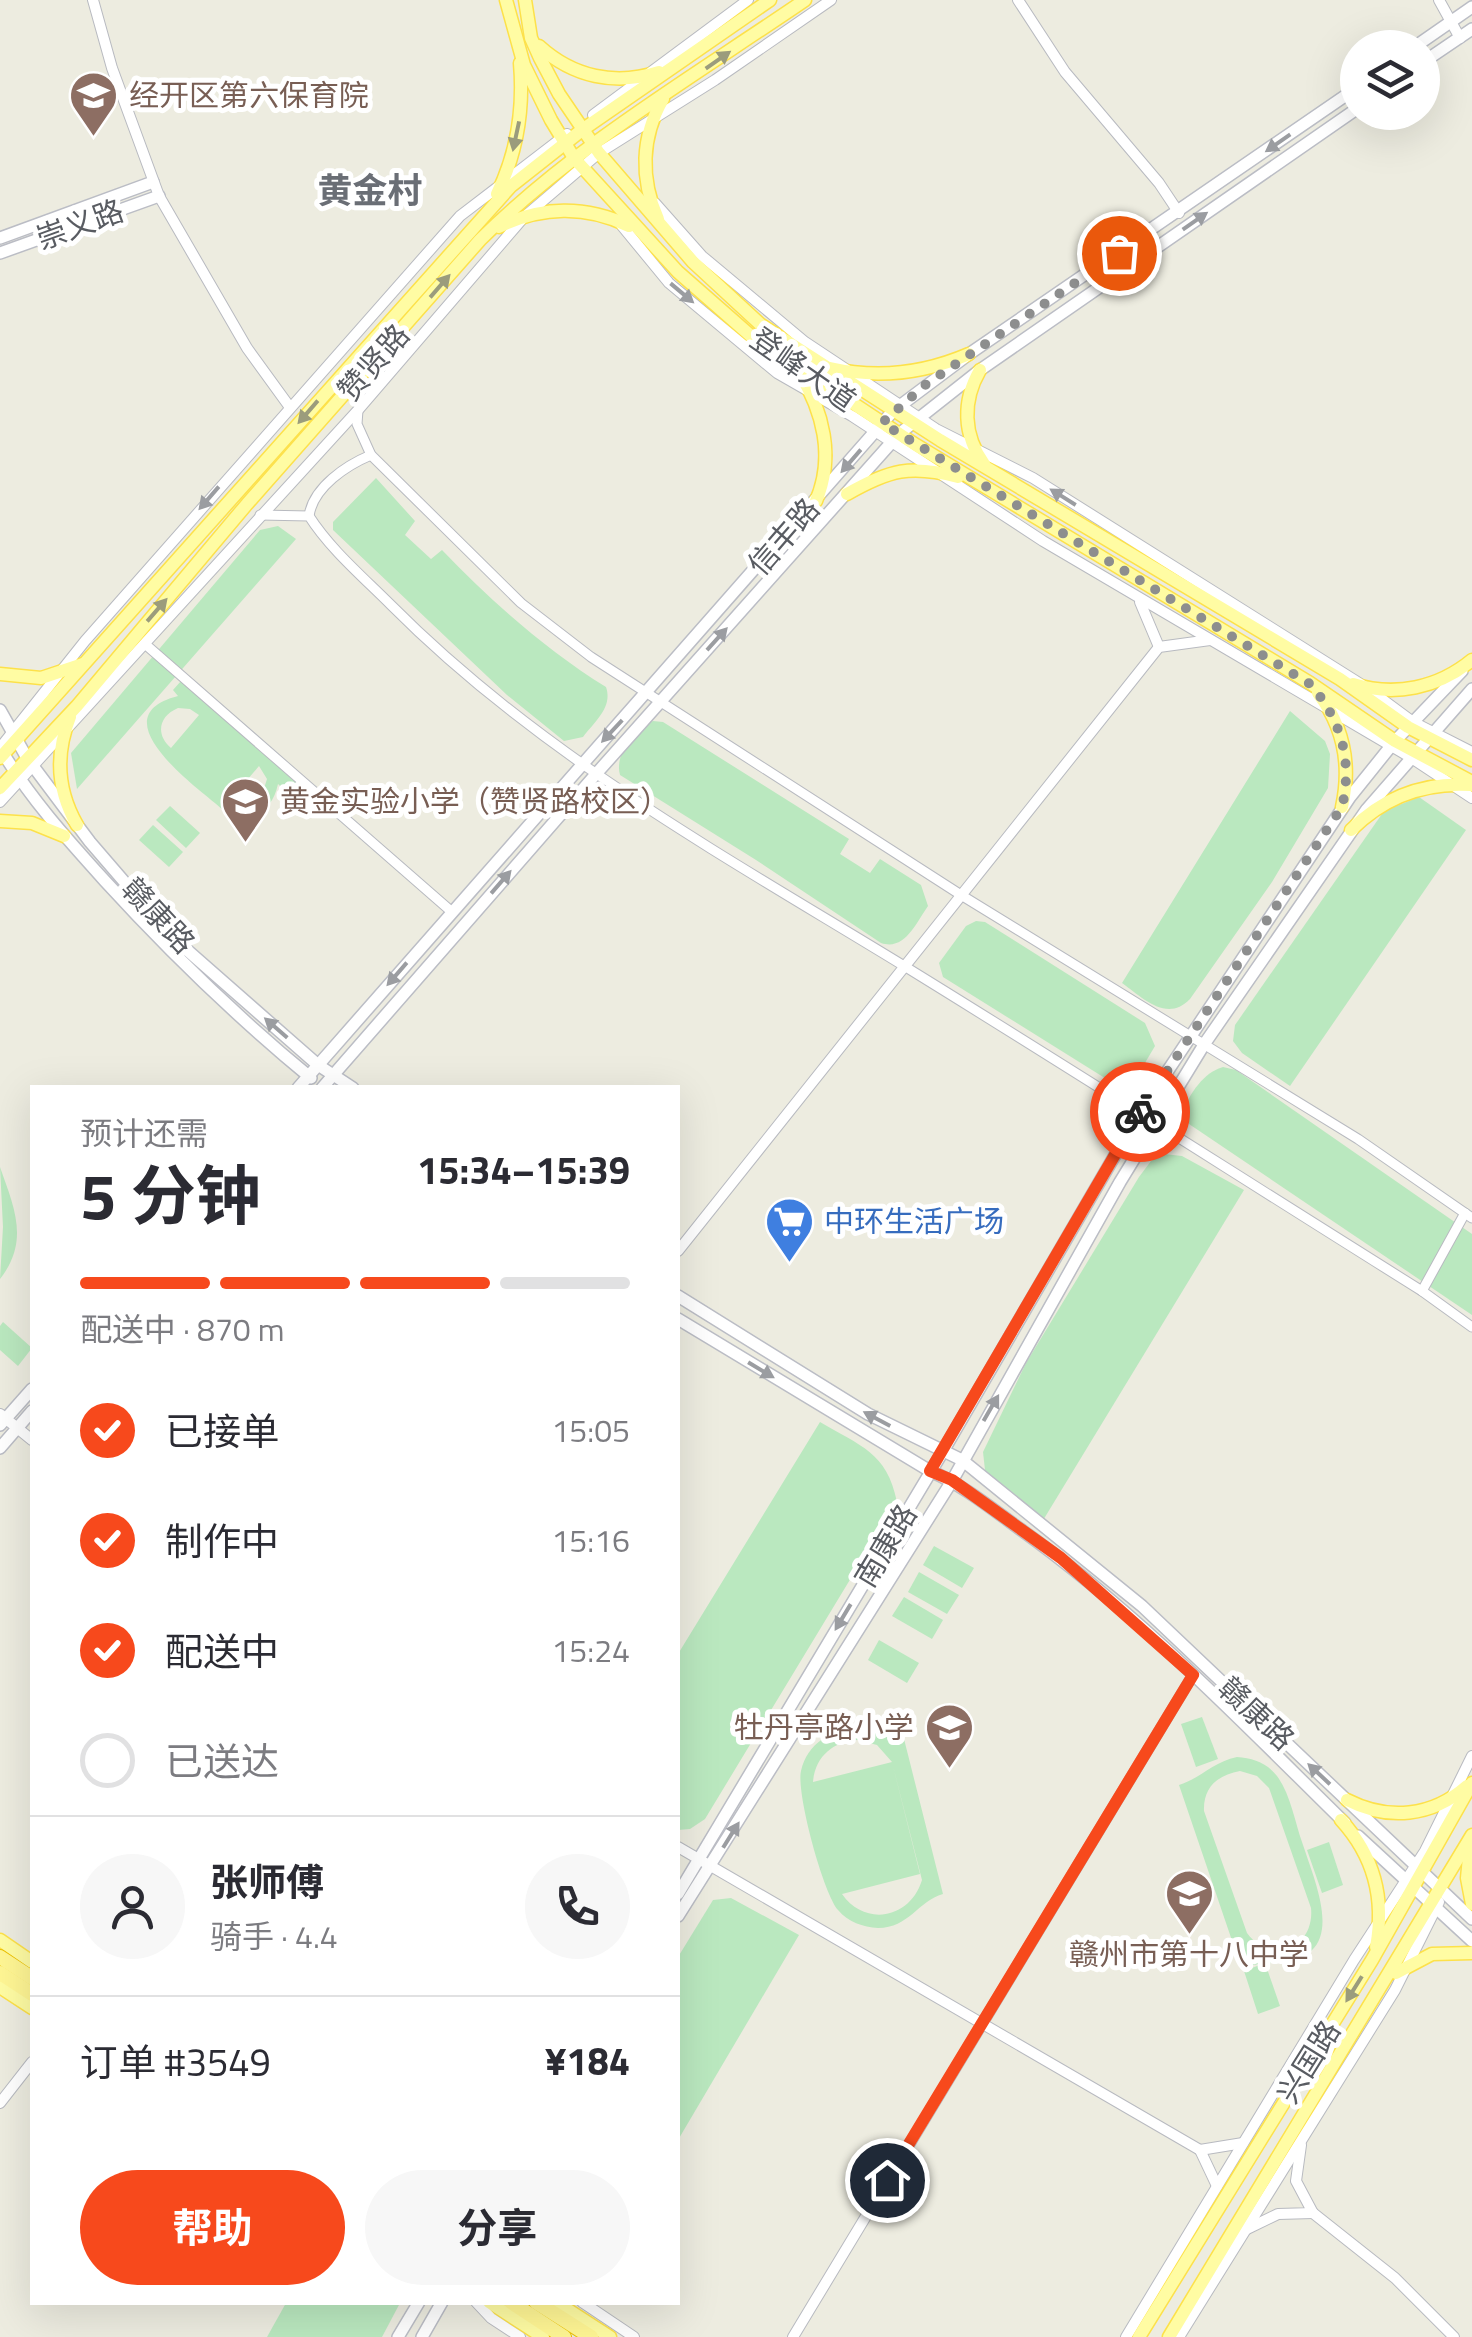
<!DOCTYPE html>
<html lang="zh">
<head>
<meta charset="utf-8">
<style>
  :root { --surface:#fff; --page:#f7f7f7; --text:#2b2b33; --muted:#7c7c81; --line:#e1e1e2; --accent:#f7491c }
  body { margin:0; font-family:"Titillium Web","Noto Sans SC",sans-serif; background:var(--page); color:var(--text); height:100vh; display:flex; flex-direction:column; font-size:38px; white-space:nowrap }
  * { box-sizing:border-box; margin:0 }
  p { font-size:32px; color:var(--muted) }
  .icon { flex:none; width:55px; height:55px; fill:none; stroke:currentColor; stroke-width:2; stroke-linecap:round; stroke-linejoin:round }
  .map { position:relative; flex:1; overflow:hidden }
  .drawer { position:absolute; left:30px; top:1085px; width:650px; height:1220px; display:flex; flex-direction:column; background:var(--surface); border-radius:0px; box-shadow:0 10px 40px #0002 }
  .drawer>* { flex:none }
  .fabs { position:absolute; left:1340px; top:30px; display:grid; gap:20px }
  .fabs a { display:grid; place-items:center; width:100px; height:100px; border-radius:50%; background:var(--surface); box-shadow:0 10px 40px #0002; font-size:50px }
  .pin { position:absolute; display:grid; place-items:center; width:85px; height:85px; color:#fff; margin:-42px; border:5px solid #fff; border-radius:50%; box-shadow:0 2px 10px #0007 }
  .courier { position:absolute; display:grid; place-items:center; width:100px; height:100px; margin:-50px; border:8px solid #f7491c; border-radius:50%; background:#fff; color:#222; box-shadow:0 2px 12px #0007 }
  .summary em { font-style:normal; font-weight:700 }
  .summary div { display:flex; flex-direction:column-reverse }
  .summary { display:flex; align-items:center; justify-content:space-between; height:170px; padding:0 50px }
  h1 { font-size:65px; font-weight:700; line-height:75px }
  .bar { display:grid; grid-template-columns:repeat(4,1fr); gap:15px 10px; align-content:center; height:120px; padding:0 50px }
  .bar i { height:12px; border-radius:8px; background:var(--line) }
  .bar .current { background:var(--accent) }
  .bar p { grid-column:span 4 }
  .line { display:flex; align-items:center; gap:25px; padding:0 50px; border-top:2px solid var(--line) }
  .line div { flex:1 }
  .round { display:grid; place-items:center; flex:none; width:105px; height:105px; border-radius:52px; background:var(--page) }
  ol { padding:0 50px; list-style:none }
  li { display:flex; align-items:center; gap:30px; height:110px }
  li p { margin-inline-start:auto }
  li .icon { padding:10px; border-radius:50%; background:var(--accent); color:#fff; stroke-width:4 }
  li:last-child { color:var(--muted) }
  li i { width:55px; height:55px; border:5px solid var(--line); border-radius:50% }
  .cta { display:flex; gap:20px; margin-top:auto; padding:20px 50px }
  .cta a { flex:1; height:115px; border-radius:60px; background:var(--accent); color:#fff; font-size:40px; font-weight:700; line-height:115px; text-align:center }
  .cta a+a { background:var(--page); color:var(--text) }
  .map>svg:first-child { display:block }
</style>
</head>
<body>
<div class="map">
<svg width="1472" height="2337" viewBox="0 0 1472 2337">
  <rect width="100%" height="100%" fill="#edece0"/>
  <!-- green -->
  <g fill="#bae8bf" fill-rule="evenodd">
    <path d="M376 478 415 521 405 535 431 559 442 550C491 601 546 650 606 687 613 707 595 721 583 737L564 741 507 695 333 530V522Z"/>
    <path d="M278 526 296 539 77 789 71 753 260 530Z"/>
    <path d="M181 681 318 802 308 812 278 784C272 813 248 826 222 809 197 787 97 717 178 696L173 690ZM178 708 190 709 199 715 171 748C155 734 159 716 178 708ZM259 766 267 779 261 798 245 805 231 799Z"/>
    <path d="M1290 711 1325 741 1330 754 1328 788 1272 882 1190 999C1167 1023 1143 998 1122 983Z"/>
    <path d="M653 721 663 722 849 839 840 854 870 873 880 859 921 885 928 906C916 923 905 951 881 943L756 860 620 775C614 754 635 730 653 721Z"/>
    <path d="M1419 797 1466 830 1290 1086 1242 1053 1233 1041 1235 1025 1384 811Z"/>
    <path d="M170 806 200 833 186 848 156 820Z"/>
    <path d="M153 825 183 852 169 867 139 840Z"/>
    <path d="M976 921 985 922 1145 1023 1155 1046 1136 1078 1119 1085 1108 1080 943 977 939 963 966 926Z"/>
    <path d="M1223 1067 1236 1070 1472 1234V1315L1189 1124 1183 1112C1189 1094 1204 1072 1223 1067Z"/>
    <path d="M1164 1154 1182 1156 1244 1190 1042 1522 986 1479 983 1452 1026 1363 1139 1177 1151 1161Z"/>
    <path d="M0 1167C14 1207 30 1241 0 1279L3 1227Z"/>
    <path d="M3 1322 32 1348 18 1366 0 1350V1326Z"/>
    <path d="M820 1422C860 1446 887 1452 897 1502L705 1819 690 1829 678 1830V1654Z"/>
    <path d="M934 1546 974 1568 962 1588 923 1565Z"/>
    <path d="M919 1572 959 1595 947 1614 908 1592Z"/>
    <path d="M904 1597 943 1620 932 1639 892 1616Z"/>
    <path d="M879 1640 919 1663 907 1683 868 1660Z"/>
    <path d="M1202 1717 1218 1759 1196 1767 1181 1724Z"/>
    <path d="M899 1719 943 1894C918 1901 909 1928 878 1928 863 1927 848 1922 838 1910 823 1892 796 1793 801 1771 810 1731 854 1721 887 1736L884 1723ZM858 1740 877 1745 892 1762 813 1782C815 1757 833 1741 858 1740ZM893 1766 922 1880C910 1919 865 1927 842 1894L920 1874Z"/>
    <path d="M1237 1757C1253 1758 1267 1763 1277 1776 1290 1793 1295 1822 1302 1842 1318 1891 1353 1965 1265 1963L1280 2006 1258 2014 1244 1971 1265 1963 1241 1967 1179 1785C1201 1778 1213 1762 1237 1757ZM1240 1771 1257 1776 1269 1788 1311 1908C1315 1948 1271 1966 1247 1933L1204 1811C1203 1787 1218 1775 1240 1771Z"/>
    <path d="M1329 1842 1343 1885 1322 1893 1307 1850Z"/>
    <path d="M731 1898 799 1935 678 2140V1957L713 1900Z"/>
    <path d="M400 2303 382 2337H267L286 2303Z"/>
  </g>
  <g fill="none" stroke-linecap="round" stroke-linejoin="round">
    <defs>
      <g id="minor">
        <path d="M358 410 357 424 371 455 521 603 591 657 961 895 1358 1139 1472 1218"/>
        <path d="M260 515 309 516C330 549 363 577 391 605 542 757 728 858 909 969 1081 1075 1251 1184 1422 1291L1472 1327"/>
        <path d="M309 516C313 487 347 465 371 455"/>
        <path d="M145 644 452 912"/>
        <path d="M1422 1291 1465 1213"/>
      </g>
      <g id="tertiary">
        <path d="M93 0 112 68 159 196 247 348 289 406"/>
        <path d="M1018 0 1065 72 1159 183 1179 213"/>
        <path d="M1439 0 1460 38"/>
        <path d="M593 115 748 0"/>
        <path d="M655 203 702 256 805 342 936 429 1033 478 1367 688 1413 722 1472 752"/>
        <path d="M618 221 669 283 777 373 852 416 1043 541 1410 757 1472 798"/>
        <path d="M1140 602 1159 647"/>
        <path d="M0 748 85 641 460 216 567 134"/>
        <path d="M0 802 358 410 524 217 599 153 715 80 831 0"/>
        <path d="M678 1251 1159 647 1210 640"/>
        <path d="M0 1414 32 1440"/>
        <path d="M678 1847 1200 2150"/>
        <path d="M0 2103 32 2062"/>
        <path d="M1217 2186 1200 2150 1243 2143"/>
        <path d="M1313 2213 1395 2278 1454 2337"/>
        <path d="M1247 2229 1278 2214 1313 2213 1296 2181 1301 2145"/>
        <path d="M476 2302 491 2318 520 2337"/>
        <path d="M582 2302 634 2337"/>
        <path d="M793 2337 1193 1675"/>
        <path d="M1126 2337 1354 1960 1425 1851 1472 1756"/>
        <path d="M1179 2337 1395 1990 1439 1902"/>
      </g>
      <g id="secondary">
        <path d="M1413 48 1472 7"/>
        <path d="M1422 63 1472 29"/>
        <path d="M0 238 153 182"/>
        <path d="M0 253 159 196"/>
        <path d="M0 710 27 758 90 842 171 936 318 1065 353 1088"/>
        <path d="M0 748C29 797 67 839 105 881 169 951 238 1018 311 1078"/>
        <path d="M298 1088 893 411 969 354 1358 87"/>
        <path d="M322 1088 596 774 899 434 980 370 1358 108"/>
        <path d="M678 1296 868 1414 962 1460 1142 1606 1472 1919"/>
        <path d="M678 1319 930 1471C963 1485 991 1508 1020 1529 1139 1614 1241 1721 1345 1823"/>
        <path d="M0 1425 32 1389"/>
        <path d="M0 1448 32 1411"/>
        <path d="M1358 1836 1472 1941"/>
        <path d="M678 1894 942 1453 1139 1114 1350 797 1395 741 1462 671"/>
        <path d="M678 1916 952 1481 1120 1182 1205 1043 1367 809 1472 689"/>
        <path d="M398 2337 419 2302"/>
        <path d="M422 2337 442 2302"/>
      </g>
      <g id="primary">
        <path d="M506 0 524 65 551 120 574 158 678 272 751 336 916 445 1310 683 1395 741 1472 782"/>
        <path d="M525 0 531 38 540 58 559 94 599 153 693 262 760 324 940 440 1340 679 1408 727 1472 760"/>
        <path d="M539 46C573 77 615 86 659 72"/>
        <path d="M497 194C517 153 524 109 520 63"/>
        <path d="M658 219C640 179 641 137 663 99"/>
        <path d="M499 227C541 206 586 205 629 226"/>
        <path d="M830 368C878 379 925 373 969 354"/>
        <path d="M980 370C962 401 963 435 984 464"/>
        <path d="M799 372C823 411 835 457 816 501"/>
        <path d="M847 494C889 470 911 464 958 477"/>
        <path d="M0 674 41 678 83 664"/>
        <path d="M1353 684C1395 697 1438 688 1472 660"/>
        <path d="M1318 693C1344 727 1351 766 1342 807"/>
        <path d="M70 717C55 754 57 790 77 825"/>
        <path d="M0 758 511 186 582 130 770 0"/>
        <path d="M0 788 77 706 247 504 480 240C576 145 694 76 805 0"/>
        <path d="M0 821 32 823 64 836"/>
        <path d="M1351 830C1384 797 1424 782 1471 785"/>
        <path d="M1347 1800C1388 1821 1432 1817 1467 1786"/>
        <path d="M1341 1820C1374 1856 1385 1899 1376 1947"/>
        <path d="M1470 1847 1467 1878 1472 1904"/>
        <path d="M0 1940 32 1962"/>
        <path d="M1396 1973 1432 1954 1472 1953"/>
        <path d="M0 1987 32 2008"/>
        <path d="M489 2302 543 2337"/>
        <path d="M556 2302 610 2337"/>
        <path d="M1139 2337 1372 1960 1472 1783"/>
        <path d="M1169 2337 1472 1835"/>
      </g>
      <g id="trunk">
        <path d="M0 1957 32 1978"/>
        <path d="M0 1973 32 1994"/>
        <path d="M511 2302 564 2337"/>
        <path d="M536 2302 591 2337"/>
      </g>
    </defs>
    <!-- minor casing -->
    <use href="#minor" stroke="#b8bac0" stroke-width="11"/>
    <!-- tertiary casing -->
    <use href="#tertiary" stroke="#b8bac0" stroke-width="12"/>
    <!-- secondary casing -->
    <use href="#secondary" stroke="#bbbdc5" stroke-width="14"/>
    <!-- primary casing -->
    <use href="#primary" stroke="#fde14a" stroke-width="15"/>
    <!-- trunk casing -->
    <use href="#trunk" stroke="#edc100" stroke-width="16"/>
    <!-- minor -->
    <use href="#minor" stroke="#fff" stroke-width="9"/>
    <!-- tertiary -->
    <use href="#tertiary" stroke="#fff" stroke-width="10"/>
    <!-- secondary -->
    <use href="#secondary" stroke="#fff" stroke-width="11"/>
    <!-- primary -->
    <use href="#primary" stroke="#fffca3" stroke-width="12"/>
    <!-- trunk -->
    <use href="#trunk" stroke="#fff694" stroke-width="14"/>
  </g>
  <!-- one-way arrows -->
  <defs><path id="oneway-solid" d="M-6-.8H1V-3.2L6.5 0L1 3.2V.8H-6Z" transform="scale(2.5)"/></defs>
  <g fill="#9b9c7c">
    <use href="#oneway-solid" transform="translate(718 60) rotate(-35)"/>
    <use href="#oneway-solid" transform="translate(516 136) rotate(102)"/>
    <use href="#oneway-solid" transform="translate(440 286) rotate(-49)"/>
    <use href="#oneway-solid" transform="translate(308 412) rotate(131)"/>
    <use href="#oneway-solid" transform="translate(157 610) rotate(-49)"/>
    <use href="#oneway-solid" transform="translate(1354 1989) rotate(122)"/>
  </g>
  <g fill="#9b9da1">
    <use href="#oneway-solid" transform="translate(1278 143) rotate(145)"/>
    <use href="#oneway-solid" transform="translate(1195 221) rotate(-35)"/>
    <use href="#oneway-solid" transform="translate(682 293) rotate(40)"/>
    <use href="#oneway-solid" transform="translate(851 461) rotate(131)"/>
    <use href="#oneway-solid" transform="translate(1063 497) rotate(-148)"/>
    <use href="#oneway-solid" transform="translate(209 498) rotate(131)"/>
    <use href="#oneway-solid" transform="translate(717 639) rotate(-48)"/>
    <use href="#oneway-solid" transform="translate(612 731) rotate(133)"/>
    <use href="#oneway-solid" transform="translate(501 882) rotate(-49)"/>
    <use href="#oneway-solid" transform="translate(397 974) rotate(131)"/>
    <use href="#oneway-solid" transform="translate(276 1028) rotate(-139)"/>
    <use href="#oneway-solid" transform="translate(761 1370) rotate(31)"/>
    <use href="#oneway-solid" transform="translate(991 1408) rotate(-60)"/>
    <use href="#oneway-solid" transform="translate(877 1419) rotate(-152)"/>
    <use href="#oneway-solid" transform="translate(843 1617) rotate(121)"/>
    <use href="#oneway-solid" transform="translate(1319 1774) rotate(-137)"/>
    <use href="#oneway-solid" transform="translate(731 1835) rotate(-58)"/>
  </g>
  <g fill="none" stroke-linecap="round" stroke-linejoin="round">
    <!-- done -->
    <path stroke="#8d8e8e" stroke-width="10" stroke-dasharray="0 18" d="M1119 253 925 385 882 423 1310 684C1341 719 1353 761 1342 807L1140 1112"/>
    <!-- route -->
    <path stroke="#f7491c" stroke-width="12" d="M887 2180 1193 1675 1061 1558 952 1480 930 1471 1140 1112"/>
  </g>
  <!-- icons -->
  <defs>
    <symbol id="school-pin" viewBox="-11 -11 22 30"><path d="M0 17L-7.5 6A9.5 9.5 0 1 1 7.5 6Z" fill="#8d6e63" stroke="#fff"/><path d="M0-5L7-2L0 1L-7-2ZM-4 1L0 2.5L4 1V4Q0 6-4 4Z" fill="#fff"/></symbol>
    <symbol id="supermarket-pin" viewBox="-11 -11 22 30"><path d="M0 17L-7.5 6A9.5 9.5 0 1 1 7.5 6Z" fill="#3f7fe0" stroke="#fff"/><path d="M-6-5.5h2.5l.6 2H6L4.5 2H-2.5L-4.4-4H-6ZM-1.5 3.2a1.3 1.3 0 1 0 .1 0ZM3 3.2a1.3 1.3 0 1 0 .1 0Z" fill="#fff"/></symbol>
  </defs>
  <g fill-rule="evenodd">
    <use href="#school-pin" x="66" y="68" width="55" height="75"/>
    <use href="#school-pin" x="218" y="774" width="55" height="75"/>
    <use href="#supermarket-pin" x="762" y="1194" width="55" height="75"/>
    <use href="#school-pin" x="922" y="1700" width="55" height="75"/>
    <use href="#school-pin" x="1162" y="1866" width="55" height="75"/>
  </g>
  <g text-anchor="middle" stroke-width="10" stroke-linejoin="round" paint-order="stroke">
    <!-- education labels -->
    <g font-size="30" fill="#785e54" stroke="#fff" text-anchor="start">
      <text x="129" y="106">经开区第六保育院</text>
      <text x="280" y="812">黄金实验小学（赞贤路校区）</text>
      <text x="914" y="1738" text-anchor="end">牡丹亭路小学</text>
      <text x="1189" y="1965" text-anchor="middle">赣州市第十八中学</text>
    </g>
    <!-- street labels -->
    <g font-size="30" fill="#595c62" stroke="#fff">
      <text transform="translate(80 225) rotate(-20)" y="10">崇义路</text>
      <text transform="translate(374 363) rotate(-49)" y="10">赞贤路</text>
      <text transform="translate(803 370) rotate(35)" y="10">登峰大道</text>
      <text transform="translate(784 537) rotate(-49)" y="10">信丰路</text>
      <text transform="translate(158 916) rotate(47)" y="10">赣康路</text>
      <text transform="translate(886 1546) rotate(-59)" y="10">南康路</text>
      <text transform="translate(1256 1714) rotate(43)" y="10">赣康路</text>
      <text transform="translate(1309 2062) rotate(-58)" y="10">兴国路</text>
    </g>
    <!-- shop labels -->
    <g font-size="30" fill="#366cbe" stroke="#fff" text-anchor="start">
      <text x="824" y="1232">中环生活广场</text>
    </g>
    <!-- quarter labels -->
    <g font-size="35" font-weight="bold" fill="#6a6e75" stroke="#fff">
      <text x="370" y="203">黄金村</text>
    </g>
  </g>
</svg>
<div class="fabs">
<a><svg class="icon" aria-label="layers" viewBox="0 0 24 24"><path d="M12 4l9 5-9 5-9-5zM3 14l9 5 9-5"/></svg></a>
</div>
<div class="pin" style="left:1119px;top:253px;background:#ea580c"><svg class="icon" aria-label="bag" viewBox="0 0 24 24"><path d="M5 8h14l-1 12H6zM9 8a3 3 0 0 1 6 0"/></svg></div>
<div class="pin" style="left:887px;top:2180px;background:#1f2937"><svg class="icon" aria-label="home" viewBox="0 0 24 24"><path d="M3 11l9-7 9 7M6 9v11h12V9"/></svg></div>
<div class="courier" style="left:1140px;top:1112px"><svg class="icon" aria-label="bike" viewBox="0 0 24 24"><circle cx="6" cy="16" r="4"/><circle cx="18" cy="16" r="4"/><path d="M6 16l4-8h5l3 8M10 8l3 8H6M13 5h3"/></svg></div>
<section class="drawer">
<div class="summary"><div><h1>5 分钟</h1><p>预计还需</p></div><em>15:34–15:39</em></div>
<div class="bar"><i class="current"></i><i class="current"></i><i class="current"></i><i></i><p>配送中 · 870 m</p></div>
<ol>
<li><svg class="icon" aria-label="check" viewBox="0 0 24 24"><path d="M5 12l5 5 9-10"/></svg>已接单<p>15:05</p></li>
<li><svg class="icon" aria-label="check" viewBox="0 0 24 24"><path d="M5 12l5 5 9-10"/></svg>制作中<p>15:16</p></li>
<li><svg class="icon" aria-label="check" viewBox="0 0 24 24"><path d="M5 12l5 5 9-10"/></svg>配送中<p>15:24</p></li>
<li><i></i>已送达</li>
</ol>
<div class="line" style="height:180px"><a class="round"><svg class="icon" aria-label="person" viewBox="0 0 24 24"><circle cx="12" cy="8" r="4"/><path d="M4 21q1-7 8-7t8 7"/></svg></a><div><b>张师傅</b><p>骑手 · 4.4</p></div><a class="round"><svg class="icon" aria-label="phone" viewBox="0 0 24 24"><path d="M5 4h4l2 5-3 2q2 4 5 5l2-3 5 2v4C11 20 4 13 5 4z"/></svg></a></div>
<div class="line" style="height:130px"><div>订单 #3549</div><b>¥184</b></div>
<div class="cta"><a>帮助</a><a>分享</a></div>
</section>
</div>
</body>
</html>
